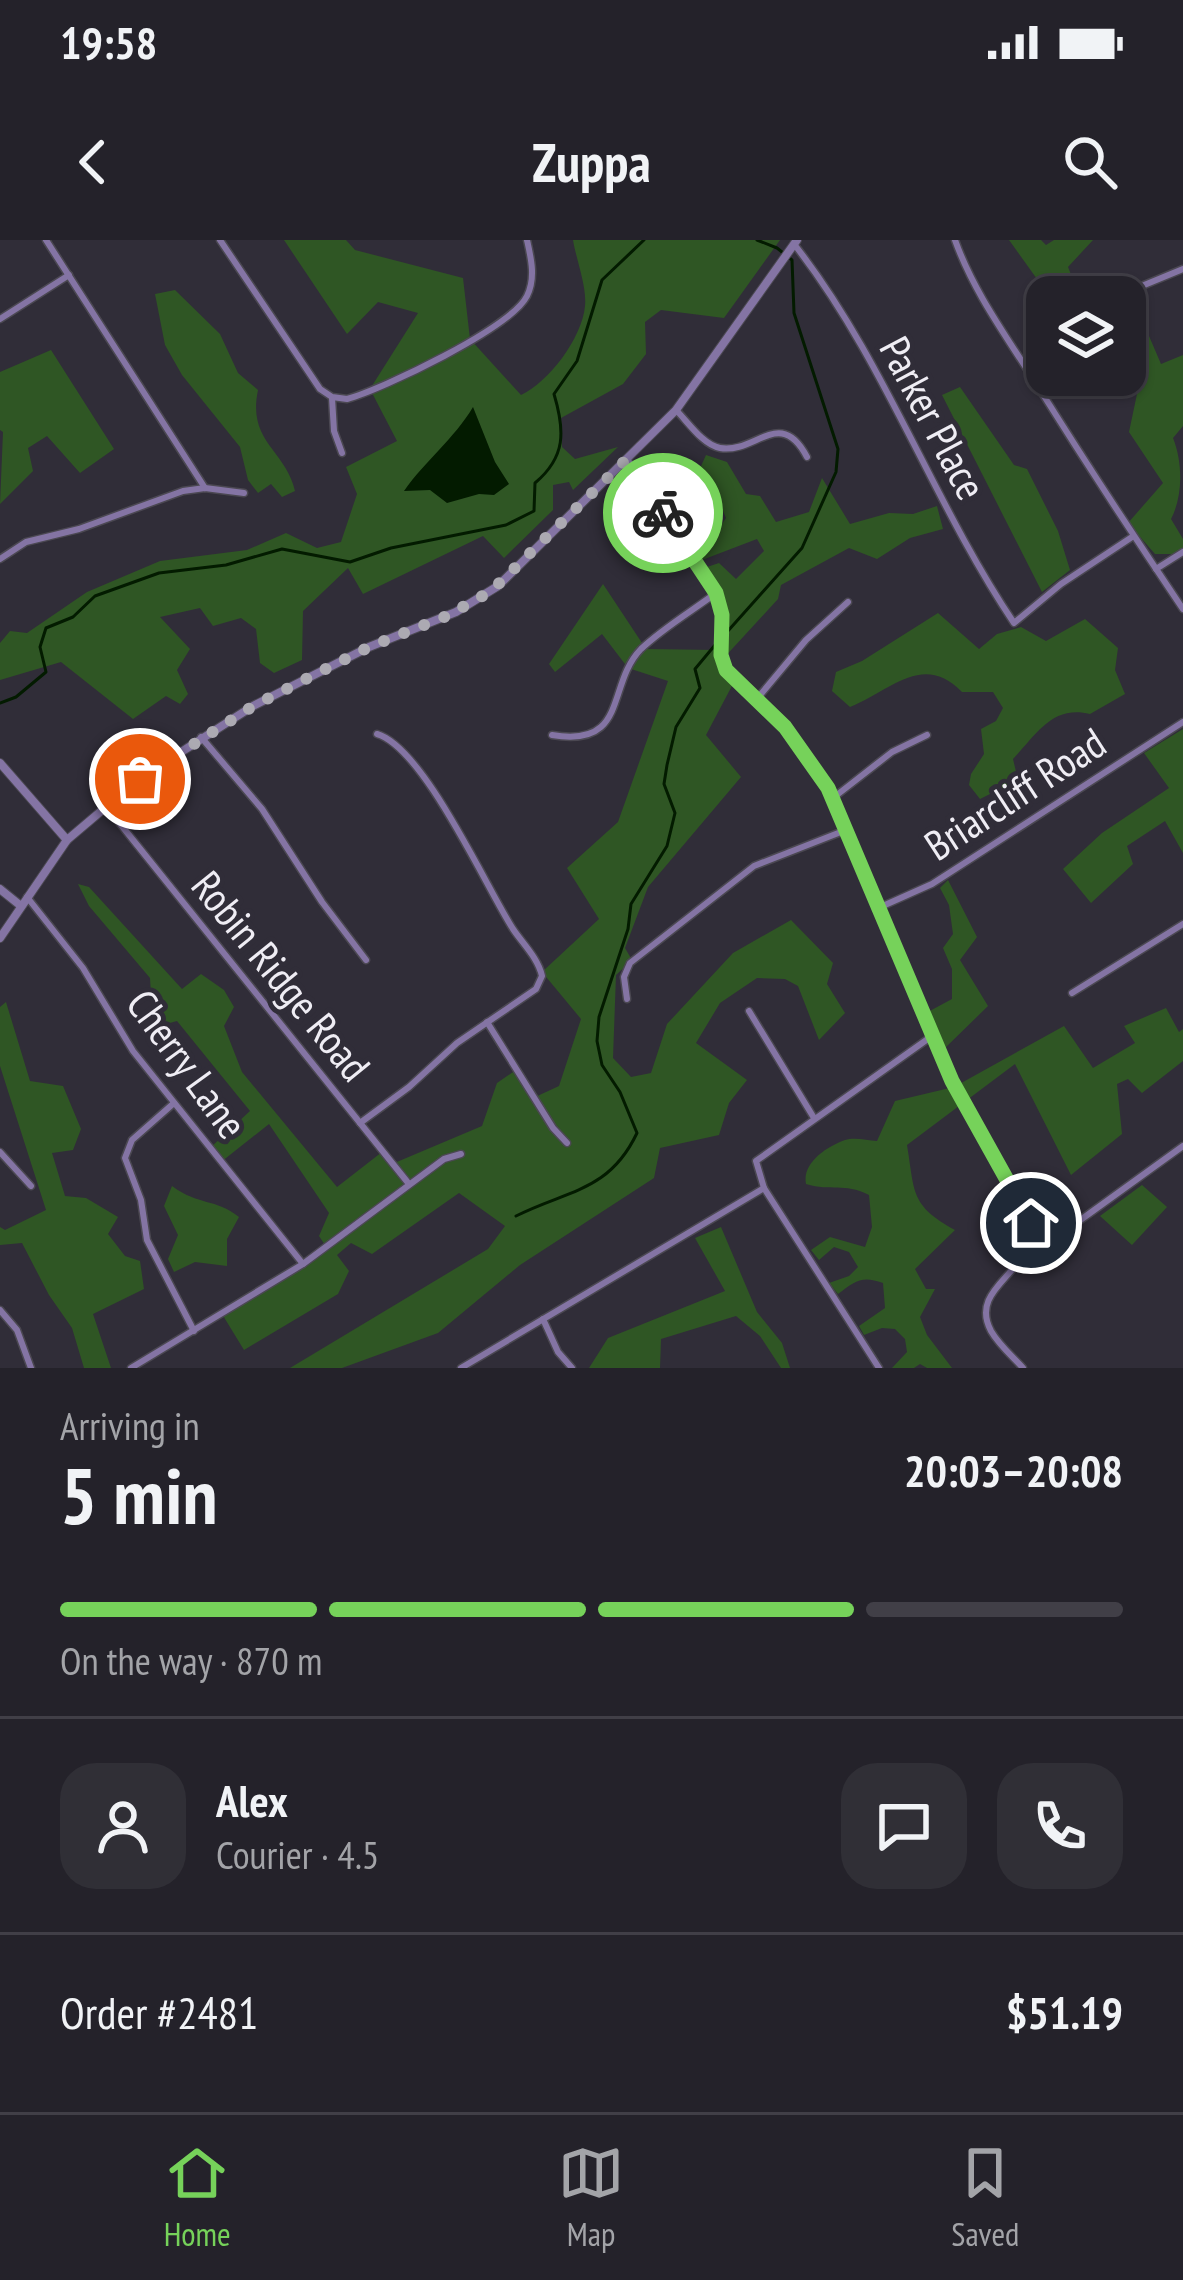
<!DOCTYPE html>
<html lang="en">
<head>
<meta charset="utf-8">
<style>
  :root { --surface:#24222a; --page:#302f36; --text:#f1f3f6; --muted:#a3a4a8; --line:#413f47; --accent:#76d25a }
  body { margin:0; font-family:"PT Sans Narrow",sans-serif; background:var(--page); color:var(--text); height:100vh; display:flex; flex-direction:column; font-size:45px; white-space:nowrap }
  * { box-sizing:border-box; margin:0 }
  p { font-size:39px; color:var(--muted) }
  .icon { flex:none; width:66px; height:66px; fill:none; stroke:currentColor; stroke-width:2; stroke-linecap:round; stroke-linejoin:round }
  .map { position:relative; height:1128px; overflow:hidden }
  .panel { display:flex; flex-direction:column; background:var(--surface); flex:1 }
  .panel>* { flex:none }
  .fabs { position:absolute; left:1026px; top:36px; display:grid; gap:24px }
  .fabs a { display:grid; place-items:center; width:120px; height:120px; border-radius:24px; background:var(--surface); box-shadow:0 3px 9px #0004,0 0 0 3px var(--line); font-size:60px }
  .pin { position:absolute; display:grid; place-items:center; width:102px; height:102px; color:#fff; margin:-51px; border:6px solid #fff; border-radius:50%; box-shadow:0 3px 12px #0007 }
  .courier { position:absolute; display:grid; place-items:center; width:120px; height:120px; margin:-60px; border:9px solid #76d25a; border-radius:50%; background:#fff; color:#222; box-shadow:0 3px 15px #0007 }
  .summary em { font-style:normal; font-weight:700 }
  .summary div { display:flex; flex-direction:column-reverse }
  .summary { display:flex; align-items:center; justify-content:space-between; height:204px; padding:0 60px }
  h1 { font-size:78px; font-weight:700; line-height:90px }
  .bar { display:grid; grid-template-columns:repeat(4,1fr); gap:18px 12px; align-content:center; height:144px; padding:0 60px }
  .bar i { height:15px; border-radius:9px; background:var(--line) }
  .bar .on { background:var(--accent) }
  .bar p { grid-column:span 4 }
  .line { display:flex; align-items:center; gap:30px; padding:0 60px; border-top:3px solid var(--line) }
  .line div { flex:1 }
  .round { display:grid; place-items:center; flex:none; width:126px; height:126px; border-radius:36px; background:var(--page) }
  .status { display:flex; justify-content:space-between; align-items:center; height:84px; padding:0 60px; background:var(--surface); direction:ltr }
  .status svg { height:33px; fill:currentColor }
  header { display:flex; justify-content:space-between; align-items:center; height:156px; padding:0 60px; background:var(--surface); font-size:54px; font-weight:700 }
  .dock { display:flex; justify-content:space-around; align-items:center; height:168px; border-top:3px solid var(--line); background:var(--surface); font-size:33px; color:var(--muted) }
  .dock a { display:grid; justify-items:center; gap:6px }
  .dock .on { color:var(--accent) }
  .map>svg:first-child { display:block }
</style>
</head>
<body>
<div class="status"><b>19:58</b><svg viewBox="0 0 49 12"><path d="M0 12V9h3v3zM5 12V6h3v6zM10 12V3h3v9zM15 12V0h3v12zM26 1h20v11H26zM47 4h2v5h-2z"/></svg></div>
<header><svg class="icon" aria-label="back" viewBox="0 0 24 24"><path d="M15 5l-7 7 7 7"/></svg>Zuppa<svg class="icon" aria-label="search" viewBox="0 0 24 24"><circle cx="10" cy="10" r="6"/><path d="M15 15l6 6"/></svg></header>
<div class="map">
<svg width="1183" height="1128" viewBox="0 0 1183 1128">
  <rect width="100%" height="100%" fill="#302d38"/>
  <!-- green -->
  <g fill="#2f5624">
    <path d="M284 0H346L355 10 463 38 470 99 521 155C549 142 582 98 585 66 587 46 576 19 573 0H780L724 78 661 70 645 82 646 114 623 144 561 178 562 207 575 219 618 207 573 250 569 242 553 245V270L504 318 483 296 363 354 348 328 303 371 302 420 274 433 260 423 256 389 241 378 213 386 200 368 160 377 190 409 177 430 188 454 180 464 166 456 133 479 61 422 0 440V403L10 391 27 393 87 352 160 321 247 310 286 293 317 308 341 302 357 254 346 227 397 201 370 149 418 73 378 62 347 94Z"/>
    <path d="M1009 0H1041L1046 5 1054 0H1093L1068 27 1080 57H1066L1055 37 1037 39Z"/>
    <path d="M175 50 220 94 238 133 258 150C247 202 286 210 295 251L282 257 271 244 258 253 248 240 240 207 182 135 165 105 155 54Z"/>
    <path d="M1149 96 1161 124 1183 115V186L1173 198C1183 223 1183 256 1171 279L1183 299V314H1155L1128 283 1163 243 1129 192 1137 154 1125 121Z"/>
    <path d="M51 110 114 209 80 233 47 196 28 208 33 231 0 264 3 192 0 190V132Z"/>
    <path d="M960 147 1014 225 1027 229 1058 291 1070 330 1042 352 942 155Z"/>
    <path d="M706 215 727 222 746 254 760 256 776 282 809 272 822 238 850 284 889 273 913 274 937 266 943 289 910 298 877 319 849 308 781 345 778 359 721 421 734 442 706 495 741 537 648 647 625 708 632 720 616 735 613 818 631 837 651 833 667 784 733 713 791 680 833 723 827 744 845 773 819 800 798 746 785 739 757 738 720 763 696 803 747 840 729 863 719 895 660 908 654 938 520 1025 438 1093 342 1128H290L488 1009 505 986 459 953 372 1014 351 1003 337 1015 349 1031 338 1054 244 1110 222 1074 325 1005 319 996 329 973 269 884 221 922 210 908 250 871 177 781 159 786 152 771 150 738 89 666 78 644 89 647 182 749 201 734 224 750 234 767 224 786 242 832 337 947 382 912 392 924 482 886 497 843 516 830 533 858 559 846 581 779 542 732 599 679 567 628 618 582 668 441 628 428 602 394 555 432 549 424 603 344 646 409 717 410V351L701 329 719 323 736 339 764 311 757 299 702 320 690 296 720 287 726 278 719 261 697 235Z"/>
    <path d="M938 373 979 409 997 394 1021 387 1046 401 1085 379 1118 408 1115 430 1125 454 1090 474C1052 465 1037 494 1013 519L1018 540 980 559 969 545 971 534 984 514 981 489 996 481 1003 468 993 452H962C923 412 892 450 850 467L832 451 836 432 862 421Z"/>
    <path d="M1183 489V613L1165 581 1127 606 1133 624 1091 663 1063 629 1102 593 1169 548 1144 513Z"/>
    <path d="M948 640 977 697 960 720 988 766 943 810 926 773 952 759V729L943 708 953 694 949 665 940 648Z"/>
    <path d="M6 762 30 841 63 846 81 889 73 910 52 913 65 956 86 958 118 977 108 994 125 1016 140 1021 144 1049 93 1074 111 1128H84L72 1088 49 1055 22 1003 0 1005V987L5 990 46 970 0 826V767Z"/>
    <path d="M1166 768 1179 792 1183 789V821L1142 853 1128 839 1117 844 1122 894 1071 935 1015 824 907 905C915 953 910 965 955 990L915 1029 926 1049H935L920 1077 927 1095 952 1128H927L920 1124 914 1128H892L907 1112 905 1099 895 1089 882 1088 864 1095 859 1086 885 1068 883 1043C862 1035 855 1041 838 1054L829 1043 849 1036 858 1027 849 1012 834 1007 819 1020 811 1010 830 997 865 1007 872 987 869 955C843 942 832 952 806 944 802 923 826 907 845 900 854 897 867 900 877 901L895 861 954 847 1064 786 1093 828 1135 803 1124 786Z"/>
    <path d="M1142 945 1167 967 1132 1005 1100 976Z"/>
    <path d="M172 946C199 966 215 958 239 977L227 999V1026L195 1022 174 1032 168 1019 178 995 164 966Z"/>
    <path d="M721 987 757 1072 782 1103 790 1128H781L760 1096 736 1076 661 1099 660 1128H589L608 1098 725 1051 695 998Z"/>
  </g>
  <!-- water -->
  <path fill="#031b00" d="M473 167 495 222 509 244 494 255 479 254 447 263 430 250 404 251C425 221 454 199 473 167Z"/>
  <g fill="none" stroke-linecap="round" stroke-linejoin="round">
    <!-- stream -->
    <g stroke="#031b00" stroke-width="3">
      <path d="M727 392 802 308 836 232 838 209 794 73 792 20 777 8 757 0"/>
      <path d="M0 463 16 457 46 432 40 407 46 388 73 377 95 356 159 333 226 325 282 309 350 322 391 308 506 285 534 271 535 243C566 217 565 191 554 154L577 121 602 40 644 0"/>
      <path d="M516 976C567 950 609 952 637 893L620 852 602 825 597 801 599 777 628 689 631 664 667 606 675 573 664 544 667 525 676 487 700 448 695 429 720 399"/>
    </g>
    <defs>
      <g id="minor">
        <path d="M46 0 205 248"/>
        <path d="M220 0 320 149 332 157 347 159C383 149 511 88 527 56 536 38 531 18 527 0"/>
        <path d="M955 0C974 53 1007 97 1037 145 1084 220 1133 295 1183 369"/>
        <path d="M794 4C885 120 932 261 1014 383L1061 344 1132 297"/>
        <path d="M1120 55 1183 29"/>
        <path d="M0 79 69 35"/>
        <path d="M332 158 334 191 342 213"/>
        <path d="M676 170C688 182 703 205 720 208 756 214 780 166 807 217"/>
        <path d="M627 219 716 353 723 387 721 415 729 436 785 487 828 548 952 841 1026 971C1049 1031 965 1042 991 1091 999 1105 1013 1117 1023 1128"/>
        <path d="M0 319 26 302 79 289 183 251 205 248 244 253"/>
        <path d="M1156 329 1183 312"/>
        <path d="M756 460 806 400 848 362"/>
        <path d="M552 495C629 508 606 445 641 409 663 388 692 371 716 353"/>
        <path d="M201 497 262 569 322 662 366 720"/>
        <path d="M833 558 892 512 927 495"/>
        <path d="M105 565 409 944"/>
        <path d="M27 657 83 728 133 811 303 1024"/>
        <path d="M876 669 932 644 1183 482"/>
        <path d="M1072 753 1183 684"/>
        <path d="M627 759 624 737 630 723 754 626 846 590"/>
        <path d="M749 771 814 878"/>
        <path d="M487 782 553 888 567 903"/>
        <path d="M174 863 132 900 125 918 141 960 147 1000 194 1091"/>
        <path d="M360 883 409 847 457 803 536 749 542 736C538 718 523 704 513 689 486 647 424 508 377 494"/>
        <path d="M0 912 31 946"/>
        <path d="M1032 984 1050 1003"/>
        <path d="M1025 1020 1183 906"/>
        <path d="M0 1070 17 1090 31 1128"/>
        <path d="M543 1079 558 1112 572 1128"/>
        <path d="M131 1128 303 1024 444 919 461 914"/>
        <path d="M461 1128 764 948"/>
        <path d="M879 1128 764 948 756 921 932 796"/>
      </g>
      <g id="tertiary">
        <path d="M0 523 67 600"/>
        <path d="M0 649 21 666"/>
        <path d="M0 698 67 600 139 539 253 466 369 407 456 372 498 346 676 170 797 0"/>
      </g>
    </defs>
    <!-- minor casing -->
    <use href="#minor" stroke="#4b4852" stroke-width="9"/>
    <!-- tertiary casing -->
    <use href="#tertiary" stroke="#4b4852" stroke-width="10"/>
    <!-- minor -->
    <use href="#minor" stroke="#8474a4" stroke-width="6"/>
    <!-- tertiary -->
    <use href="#tertiary" stroke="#8474a4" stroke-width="8"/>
  </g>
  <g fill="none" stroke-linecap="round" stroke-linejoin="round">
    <!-- done -->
    <path stroke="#acaab2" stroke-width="12" stroke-dasharray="0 21.6" d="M140 539 253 466 369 407 447 376 491 351 627 219 663 273"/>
    <!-- route -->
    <path stroke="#76d25a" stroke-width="15" d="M663 273 716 353 722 375 721 415 726 430 785 487 828 548 952 841 1031 983"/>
  </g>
  <g text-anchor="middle" stroke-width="10" stroke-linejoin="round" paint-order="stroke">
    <!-- street labels -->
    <g font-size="42" fill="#efedf4" stroke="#302d38">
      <text transform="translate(933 178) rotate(62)" y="15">Parker Place</text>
      <text transform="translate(1015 554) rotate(-33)" y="15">Briarcliff Road</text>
      <text transform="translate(281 736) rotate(51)" y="15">Robin Ridge Road</text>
      <text transform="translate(187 824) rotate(54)" y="15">Cherry Lane</text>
    </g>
  </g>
</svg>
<div class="fabs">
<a><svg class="icon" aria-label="layers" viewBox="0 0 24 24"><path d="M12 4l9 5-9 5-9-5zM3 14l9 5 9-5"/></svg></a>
</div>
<div class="pin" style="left:140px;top:539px;background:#ea580c"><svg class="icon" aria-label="bag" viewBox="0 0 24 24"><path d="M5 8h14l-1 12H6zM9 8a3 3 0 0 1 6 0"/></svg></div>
<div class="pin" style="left:1031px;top:983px;background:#1f2937"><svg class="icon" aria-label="home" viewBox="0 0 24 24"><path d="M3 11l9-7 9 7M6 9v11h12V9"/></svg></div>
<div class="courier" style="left:663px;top:273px"><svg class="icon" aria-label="bike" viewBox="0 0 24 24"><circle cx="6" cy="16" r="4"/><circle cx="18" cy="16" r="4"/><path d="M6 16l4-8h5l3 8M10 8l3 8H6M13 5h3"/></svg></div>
</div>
<section class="panel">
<div class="summary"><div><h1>5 min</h1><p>Arriving in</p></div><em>20:03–20:08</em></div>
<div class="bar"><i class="on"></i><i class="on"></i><i class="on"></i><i></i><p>On the way · 870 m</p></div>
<div class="line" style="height:216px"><a class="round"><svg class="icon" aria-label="person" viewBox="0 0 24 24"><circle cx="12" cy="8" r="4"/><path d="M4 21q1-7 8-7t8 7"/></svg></a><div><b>Alex</b><p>Courier · 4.5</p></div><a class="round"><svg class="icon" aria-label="chat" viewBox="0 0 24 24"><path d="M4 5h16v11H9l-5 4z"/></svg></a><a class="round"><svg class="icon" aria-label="phone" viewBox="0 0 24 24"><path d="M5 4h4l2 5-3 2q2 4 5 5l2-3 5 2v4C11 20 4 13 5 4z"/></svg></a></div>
<div class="line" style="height:156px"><div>Order #2481</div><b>$51.19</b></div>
</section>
<nav class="dock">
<a class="on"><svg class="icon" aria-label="home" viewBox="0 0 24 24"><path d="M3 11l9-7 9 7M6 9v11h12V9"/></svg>Home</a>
<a><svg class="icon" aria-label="map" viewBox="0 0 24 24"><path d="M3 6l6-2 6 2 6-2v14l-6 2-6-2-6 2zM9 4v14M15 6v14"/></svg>Map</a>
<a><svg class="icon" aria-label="saved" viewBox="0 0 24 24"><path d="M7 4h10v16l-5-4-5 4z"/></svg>Saved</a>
</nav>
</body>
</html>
